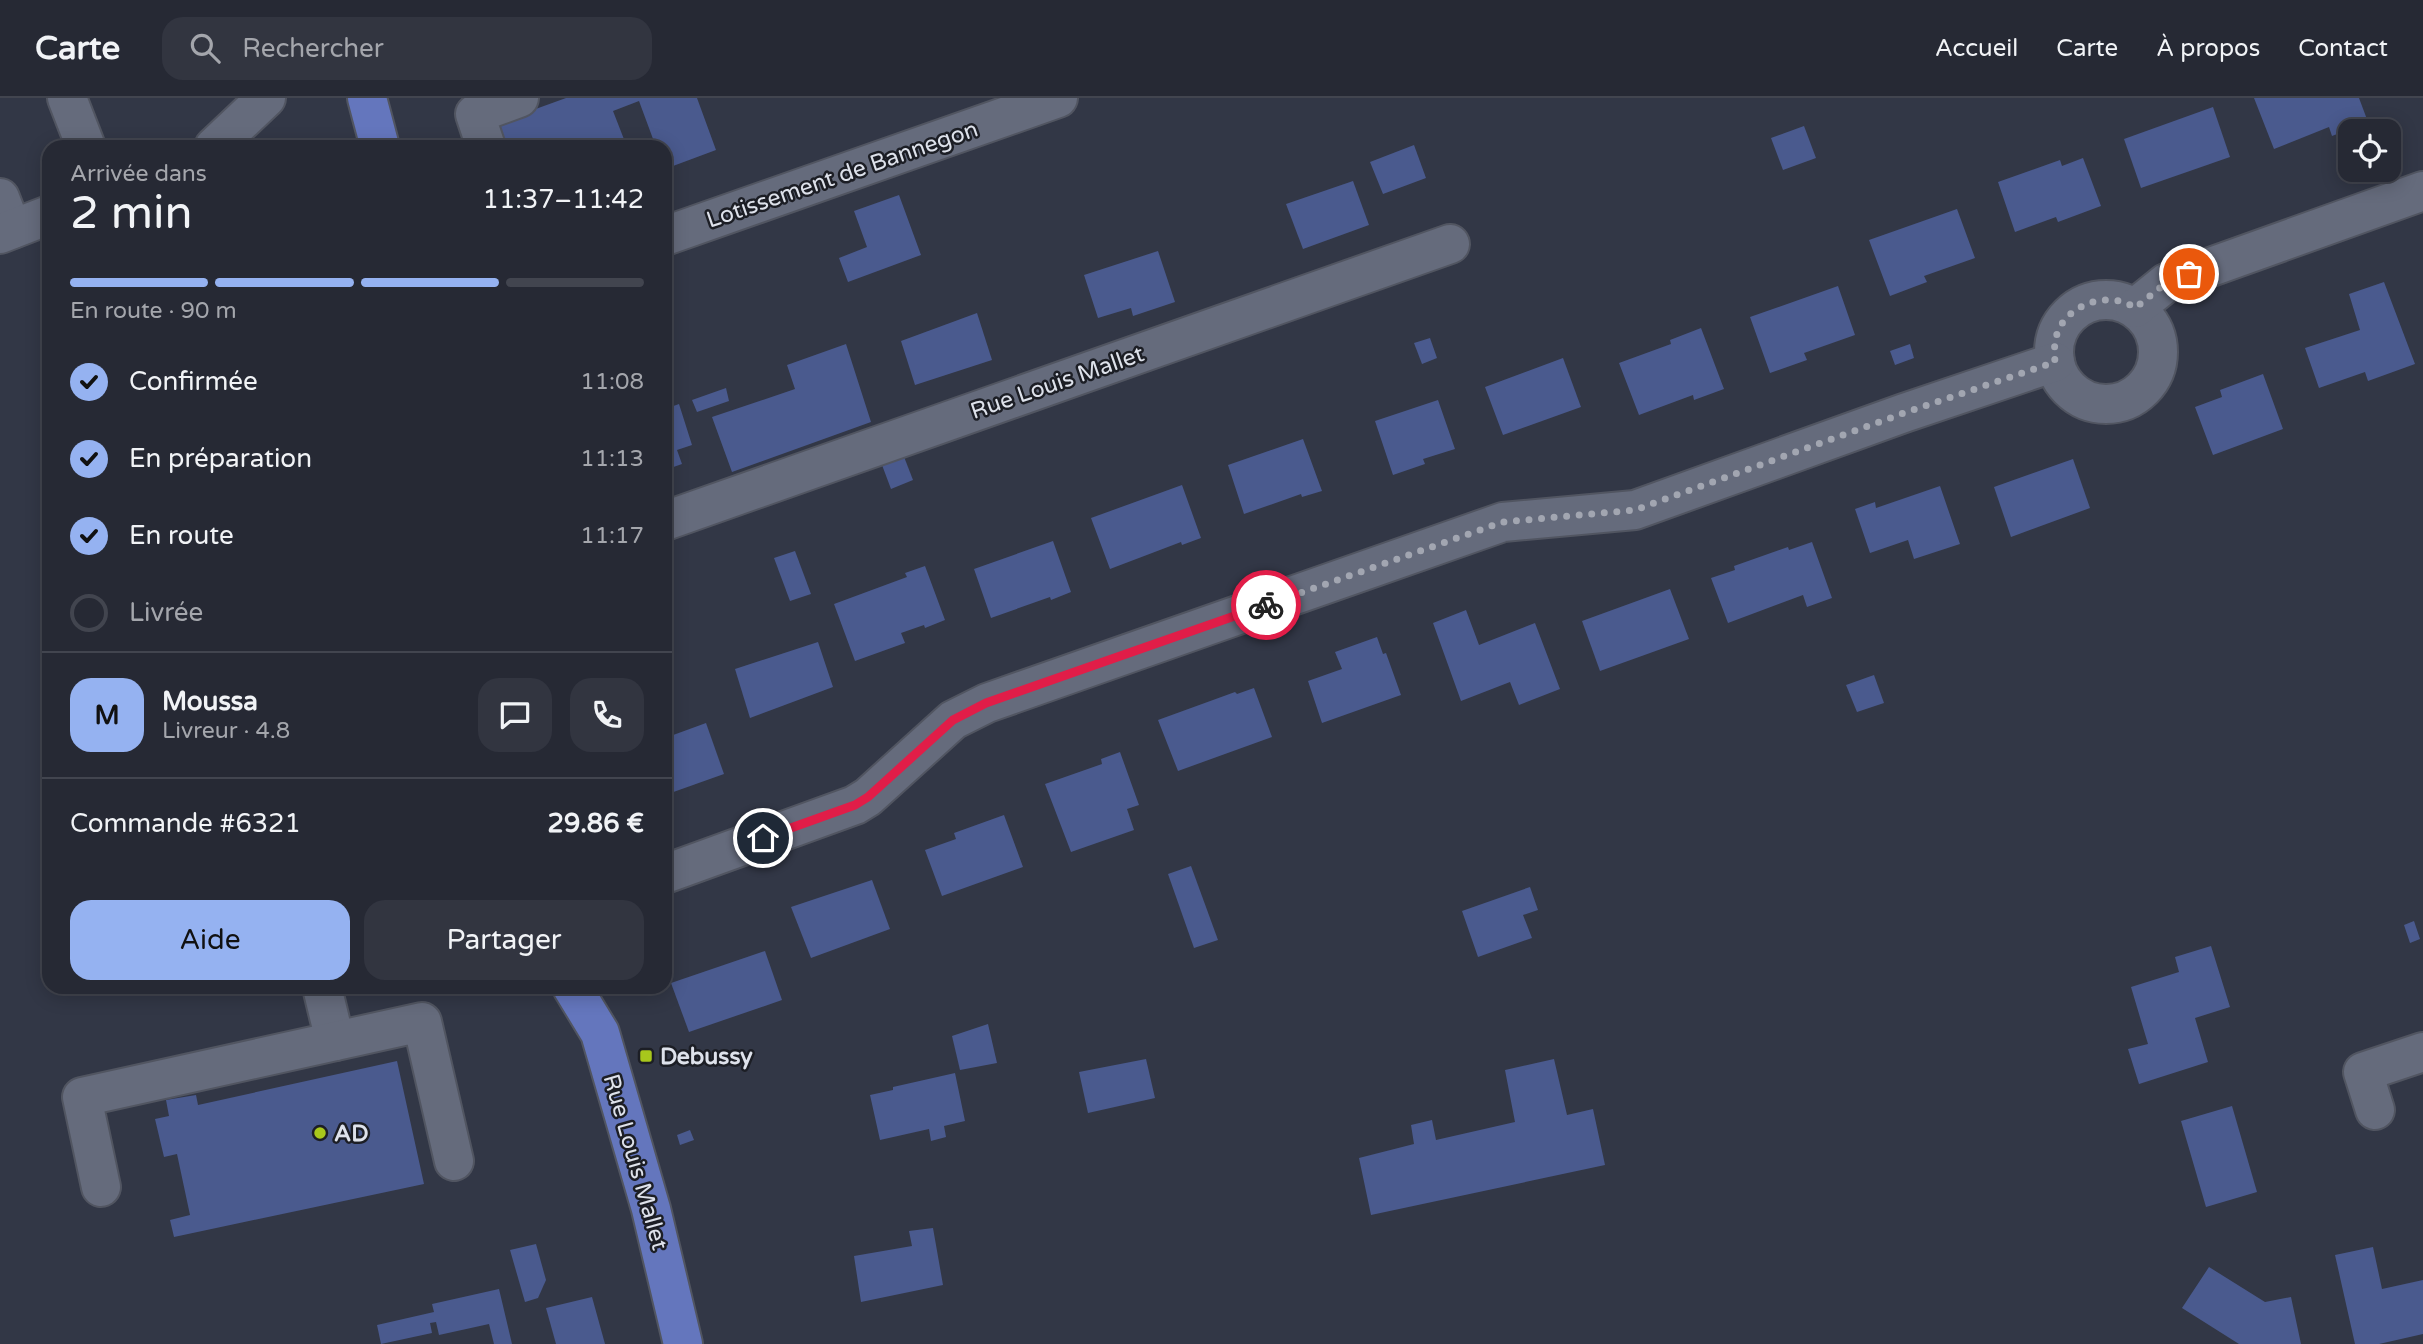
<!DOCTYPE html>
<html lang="fr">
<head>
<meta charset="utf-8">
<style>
  :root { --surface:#262934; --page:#323540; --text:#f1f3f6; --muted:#a4a6ac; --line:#42454f; --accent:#95b2f1 }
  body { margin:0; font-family:"Varela Round",sans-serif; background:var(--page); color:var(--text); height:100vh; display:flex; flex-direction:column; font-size:26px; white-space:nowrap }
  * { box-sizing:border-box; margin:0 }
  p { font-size:23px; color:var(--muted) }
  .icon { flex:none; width:38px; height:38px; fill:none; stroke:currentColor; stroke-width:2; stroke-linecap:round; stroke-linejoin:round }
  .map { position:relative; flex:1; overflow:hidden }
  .drawer { position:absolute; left:42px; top:42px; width:630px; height:854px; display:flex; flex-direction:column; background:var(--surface); border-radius:21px; box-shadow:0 4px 18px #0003,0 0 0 2px var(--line) }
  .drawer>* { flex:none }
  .tools { position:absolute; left:2338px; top:21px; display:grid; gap:14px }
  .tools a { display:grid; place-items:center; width:63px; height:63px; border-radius:14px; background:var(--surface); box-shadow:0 4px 18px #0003,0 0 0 2px var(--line); font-size:35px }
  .pin { position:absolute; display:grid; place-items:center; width:60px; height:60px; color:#fff; margin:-30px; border:4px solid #fff; border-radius:50%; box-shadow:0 2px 7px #0007 }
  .courier { position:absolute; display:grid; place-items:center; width:70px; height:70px; margin:-35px; border:5px solid #e11d48; border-radius:50%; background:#fff; color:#222; box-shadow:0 2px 9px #0007 }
  .head em { font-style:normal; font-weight:600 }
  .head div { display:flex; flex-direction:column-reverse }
  .head { display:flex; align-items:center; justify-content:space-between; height:119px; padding:0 28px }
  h1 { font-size:46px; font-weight:600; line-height:52px }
  .bar { display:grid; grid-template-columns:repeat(4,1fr); gap:10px 7px; align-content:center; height:84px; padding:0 28px }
  .bar i { height:9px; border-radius:5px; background:var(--line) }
  .bar .active { background:var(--accent) }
  .bar p { grid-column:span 4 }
  .line { display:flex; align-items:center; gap:18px; padding:0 28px; border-top:2px solid var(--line) }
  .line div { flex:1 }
  .round { display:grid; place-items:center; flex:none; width:74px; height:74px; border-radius:21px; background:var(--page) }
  ol { padding:0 28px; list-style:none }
  li { display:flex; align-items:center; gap:21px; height:77px }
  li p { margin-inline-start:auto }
  li .icon { padding:7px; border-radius:50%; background:var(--accent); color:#111; stroke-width:4 }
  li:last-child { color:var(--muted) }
  li i { width:38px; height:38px; border:4px solid var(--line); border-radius:50% }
  .button { display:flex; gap:14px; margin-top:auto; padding:14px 28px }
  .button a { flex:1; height:80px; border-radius:21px; background:var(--accent); color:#111; font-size:28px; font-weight:600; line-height:80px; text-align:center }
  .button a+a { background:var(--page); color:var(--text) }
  header { display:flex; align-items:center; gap:42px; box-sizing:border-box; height:98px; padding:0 35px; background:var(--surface); border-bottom:2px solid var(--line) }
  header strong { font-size:33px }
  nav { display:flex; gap:38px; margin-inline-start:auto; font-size:24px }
  .search { width:490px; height:63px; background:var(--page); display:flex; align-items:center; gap:18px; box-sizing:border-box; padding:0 24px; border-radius:21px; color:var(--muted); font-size:26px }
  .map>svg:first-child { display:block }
</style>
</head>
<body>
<header>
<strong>Carte</strong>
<div class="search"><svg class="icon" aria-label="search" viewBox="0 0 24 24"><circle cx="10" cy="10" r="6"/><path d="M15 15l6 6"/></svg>Rechercher</div>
<nav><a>Accueil</a><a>Carte</a><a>À propos</a><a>Contact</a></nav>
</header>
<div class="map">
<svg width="2423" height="1246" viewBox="0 0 2423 1246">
  <rect width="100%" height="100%" fill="#323746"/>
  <!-- building -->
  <g fill="#4a5a8e">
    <path d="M566 0H697L716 52 665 71V49H656L639 3 613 13 627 49H505L497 25Z"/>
    <path d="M2254 0H2359L2368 24 2332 38 2329 29 2274 51Z"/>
    <path d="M2213 9 2230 59 2141 90 2124 41Z"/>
    <path d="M1804 28 1816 60 1783 72 1771 40Z"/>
    <path d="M1414 47 1426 80 1383 96 1370 64Z"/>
    <path d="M2083 60 2101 108 2058 124 2056 119 2015 134 1998 84 2060 62 2062 68Z"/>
    <path d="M1353 83 1369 127 1303 151 1286 106Z"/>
    <path d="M899 97 921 157 848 184 839 160 867 149 854 113Z"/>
    <path d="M1957 111 1975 160 1924 178 1927 184 1890 198 1869 142Z"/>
    <path d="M1158 153 1175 204 1133 218 1131 210 1098 220 1084 177Z"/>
    <path d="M2384 184 2415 266 2368 283 2365 274 2319 290 2305 250 2360 232 2349 196Z"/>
    <path d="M1838 188 1855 237 1804 255 1807 262 1770 275 1750 219Z"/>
    <path d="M977 215 992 262 915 287 901 243Z"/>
    <path d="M1701 230 1724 291 1694 302 1693 297 1639 317 1619 265 1671 246 1670 242Z"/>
    <path d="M1430 240 1437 260 1422 266 1414 245Z"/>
    <path d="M846 246 871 324 732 374 712 319 795 291 787 267Z"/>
    <path d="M1910 246 1914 260 1895 267 1890 253Z"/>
    <path d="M1563 260 1581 309 1503 337 1485 289Z"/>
    <path d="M2263 276 2283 331 2213 357 2195 309 2222 299 2220 292Z"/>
    <path d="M726 290 729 303 697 314 692 302Z"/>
    <path d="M1438 302 1455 351 1423 361 1425 366 1393 377 1375 323Z"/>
    <path d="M679 306 692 347 677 352 682 366 665 372V334L667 333 665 311Z"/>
    <path d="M1303 341 1322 393 1302 399 1301 396 1244 416 1228 367Z"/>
    <path d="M901 351 913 382 891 391 879 359Z"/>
    <path d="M2073 361 2090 410 2011 439 1994 389Z"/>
    <path d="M1182 387 1201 440 1182 447 1181 444 1110 471 1091 420Z"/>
    <path d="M1940 388 1960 446 1914 461 1908 442 1870 455 1855 411 1875 404 1876 410Z"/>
    <path d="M1053 443 1071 494 1051 502 1050 499 991 520 974 471Z"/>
    <path d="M1812 444 1832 500 1807 509 1803 497 1728 525 1711 480 1735 472 1734 468 1788 449 1789 452Z"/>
    <path d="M795 453 811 496 790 503 774 460Z"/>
    <path d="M925 468 945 522 925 530 924 527 901 535 905 545 855 563 834 506 907 479 905 475Z"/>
    <path d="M1670 491 1689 541 1600 573 1582 523Z"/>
    <path d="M1466 512 1479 547 1535 525 1560 591 1519 607 1510 584 1461 603 1433 525Z"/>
    <path d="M1377 539 1383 556 1386 555 1401 597 1322 625 1308 583 1342 571 1335 554Z"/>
    <path d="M818 544 833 589 750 620 735 571Z"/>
    <path d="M1874 577 1884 605 1857 614 1846 587Z"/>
    <path d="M1254 590 1272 639 1178 673 1158 622 1235 594 1237 596Z"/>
    <path d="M706 625 724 676 665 697V640Z"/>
    <path d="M1120 654 1139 707 1127 711 1134 732 1071 754 1045 686 1102 666 1101 661Z"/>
    <path d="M1004 717 1023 769 942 798 925 752 956 741 954 735Z"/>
    <path d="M1191 768 1218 842 1194 850 1168 776Z"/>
    <path d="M872 782 890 831 811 860 791 809Z"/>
    <path d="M1530 789 1538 812 1523 817 1532 840 1478 859 1462 813Z"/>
    <path d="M2414 823 2420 841 2410 845 2404 827Z"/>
    <path d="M2211 848 2230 909 2195 920 2208 964 2139 986 2128 951 2148 946 2131 889 2179 874 2175 859Z"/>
    <path d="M765 853 782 902 689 934 671 885Z"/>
    <path d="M988 926 997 965 960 972 952 938Z"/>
    <path d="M1146 961 1155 1000 1088 1015 1079 974Z"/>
    <path d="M1554 961 1567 1017 1593 1011 1605 1067 1371 1117 1359 1060 1414 1046 1411 1027 1432 1022 1436 1042 1515 1024 1505 972Z"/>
    <path d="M397 963 424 1086 174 1139 170 1122 190 1117 177 1056 164 1059 155 1021 169 1018 166 1002 196 997 198 1007Z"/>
    <path d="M955 975 965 1023 944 1028 946 1039 931 1043 929 1031 880 1042 870 997 893 992V989Z"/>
    <path d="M2232 1008 2257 1094 2206 1109 2181 1023Z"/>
    <path d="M690 1032 694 1042 680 1047 677 1037Z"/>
    <path d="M933 1130 943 1187 861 1204 854 1158 912 1148 909 1133Z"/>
    <path d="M536 1146 546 1182 538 1200 525 1204 510 1152Z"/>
    <path d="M2373 1149 2382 1191 2423 1182V1236L2379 1246H2355L2335 1157Z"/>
    <path d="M2209 1169 2265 1204 2291 1199 2301 1246H2239L2182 1210Z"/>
    <path d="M499 1191 512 1246H494L489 1226 439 1237 436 1224 430 1225 432 1235 381 1246 377 1227 434 1214 432 1206Z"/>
    <path d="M592 1199 605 1246H556L546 1210Z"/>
  </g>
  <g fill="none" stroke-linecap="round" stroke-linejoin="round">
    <defs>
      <g id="minor">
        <path d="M67 0 86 49"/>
        <path d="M214 49 266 0"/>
        <path d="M486 49 475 16 519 0"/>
        <path d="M0 100 12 131"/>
        <path d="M0 136 49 117"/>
        <path d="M665 138 1058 0"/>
        <circle cx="2106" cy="254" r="52"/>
        <path d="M2135 210 2166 185 2423 93"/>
        <path d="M665 423 1450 146"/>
        <path d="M665 776 855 707 868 699 953 622 987 605 1503 424 1635 412 1904 315 2055 264"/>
        <path d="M322 889 335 943"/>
        <path d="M2375 1012 2363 974 2423 954"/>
        <path d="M101 1089 82 999 422 924 454 1063"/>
      </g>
      <g id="major">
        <path d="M367 0 380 49"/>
        <path d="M572 889 600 935 651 1111 683 1246"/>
      </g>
    </defs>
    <!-- minor casing -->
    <use href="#minor" stroke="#515561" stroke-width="42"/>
    <!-- major casing -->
    <use href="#major" stroke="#515561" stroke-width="42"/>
    <!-- minor -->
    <use href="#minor" stroke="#656b7c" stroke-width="38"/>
    <!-- major -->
    <use href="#major" stroke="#6476bd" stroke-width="38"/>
  </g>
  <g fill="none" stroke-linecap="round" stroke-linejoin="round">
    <!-- done -->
    <path stroke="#a2a6b1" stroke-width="7" stroke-dasharray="0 12.6" d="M1266 507 1503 424 1635 412 1904 315 2055 264C2054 253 2054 241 2059 231 2072 204 2111 193 2135 210L2166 185 2189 176"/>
    <!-- route -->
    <path stroke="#e11d48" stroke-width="9" d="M763 740 855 707 868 699 953 622 986 605 1266 507"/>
  </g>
  <!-- markers -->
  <g fill="#a8c71c" stroke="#1c1e25" stroke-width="2.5">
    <rect x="639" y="951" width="14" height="14" rx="3.5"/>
    <circle cx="320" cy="1035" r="7"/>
  </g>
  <g text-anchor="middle" stroke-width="5" stroke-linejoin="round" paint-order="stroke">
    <!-- street labels -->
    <g font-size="23" fill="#dee2eb" stroke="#1c1e25">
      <text transform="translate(842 76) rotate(-19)" y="8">Lotissement de Bannegon</text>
      <text transform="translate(1057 284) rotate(-19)" y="8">Rue Louis Mallet</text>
      <text transform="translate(636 1064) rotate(74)" y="8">Rue Louis Mallet</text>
    </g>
    <!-- poi labels -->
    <g font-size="23" font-weight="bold" fill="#dee2eb" stroke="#1c1e25" text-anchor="start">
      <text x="660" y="966">Debussy</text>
      <text x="334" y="1043">AD</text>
    </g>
  </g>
</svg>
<div class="tools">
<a><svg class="icon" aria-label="locate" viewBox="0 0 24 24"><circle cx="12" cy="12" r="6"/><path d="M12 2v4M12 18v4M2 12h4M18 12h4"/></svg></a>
</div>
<div class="pin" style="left:2189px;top:176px;background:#ea580c"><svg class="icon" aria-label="bag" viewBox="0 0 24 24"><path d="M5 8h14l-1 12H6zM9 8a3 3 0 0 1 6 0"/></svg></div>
<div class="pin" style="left:763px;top:740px;background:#1f2937"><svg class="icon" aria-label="home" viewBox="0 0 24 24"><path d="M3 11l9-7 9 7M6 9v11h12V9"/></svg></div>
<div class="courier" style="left:1266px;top:507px"><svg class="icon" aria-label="bike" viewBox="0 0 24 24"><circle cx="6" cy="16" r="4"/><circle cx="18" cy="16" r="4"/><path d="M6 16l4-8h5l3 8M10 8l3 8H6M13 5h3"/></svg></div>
<section class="drawer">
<div class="head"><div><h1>2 min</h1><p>Arrivée dans</p></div><em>11:37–11:42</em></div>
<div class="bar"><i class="active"></i><i class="active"></i><i class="active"></i><i></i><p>En route · 90 m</p></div>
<ol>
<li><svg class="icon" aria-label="check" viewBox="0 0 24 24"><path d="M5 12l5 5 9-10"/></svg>Confirmée<p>11:08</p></li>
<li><svg class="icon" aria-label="check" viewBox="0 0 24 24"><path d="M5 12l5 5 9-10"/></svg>En préparation<p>11:13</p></li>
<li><svg class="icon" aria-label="check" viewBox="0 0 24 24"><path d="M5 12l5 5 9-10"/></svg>En route<p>11:17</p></li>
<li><i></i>Livrée</li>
</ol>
<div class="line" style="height:126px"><b class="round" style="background:var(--accent);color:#111">M</b><div><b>Moussa</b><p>Livreur · 4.8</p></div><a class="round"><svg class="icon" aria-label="chat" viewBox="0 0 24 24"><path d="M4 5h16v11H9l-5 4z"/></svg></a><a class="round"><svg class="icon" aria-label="phone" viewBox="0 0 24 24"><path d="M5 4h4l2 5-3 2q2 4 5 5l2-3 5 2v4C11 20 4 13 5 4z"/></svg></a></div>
<div class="line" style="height:91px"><div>Commande #6321</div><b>29.86 €</b></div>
<div class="button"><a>Aide</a><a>Partager</a></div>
</section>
</div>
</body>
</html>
